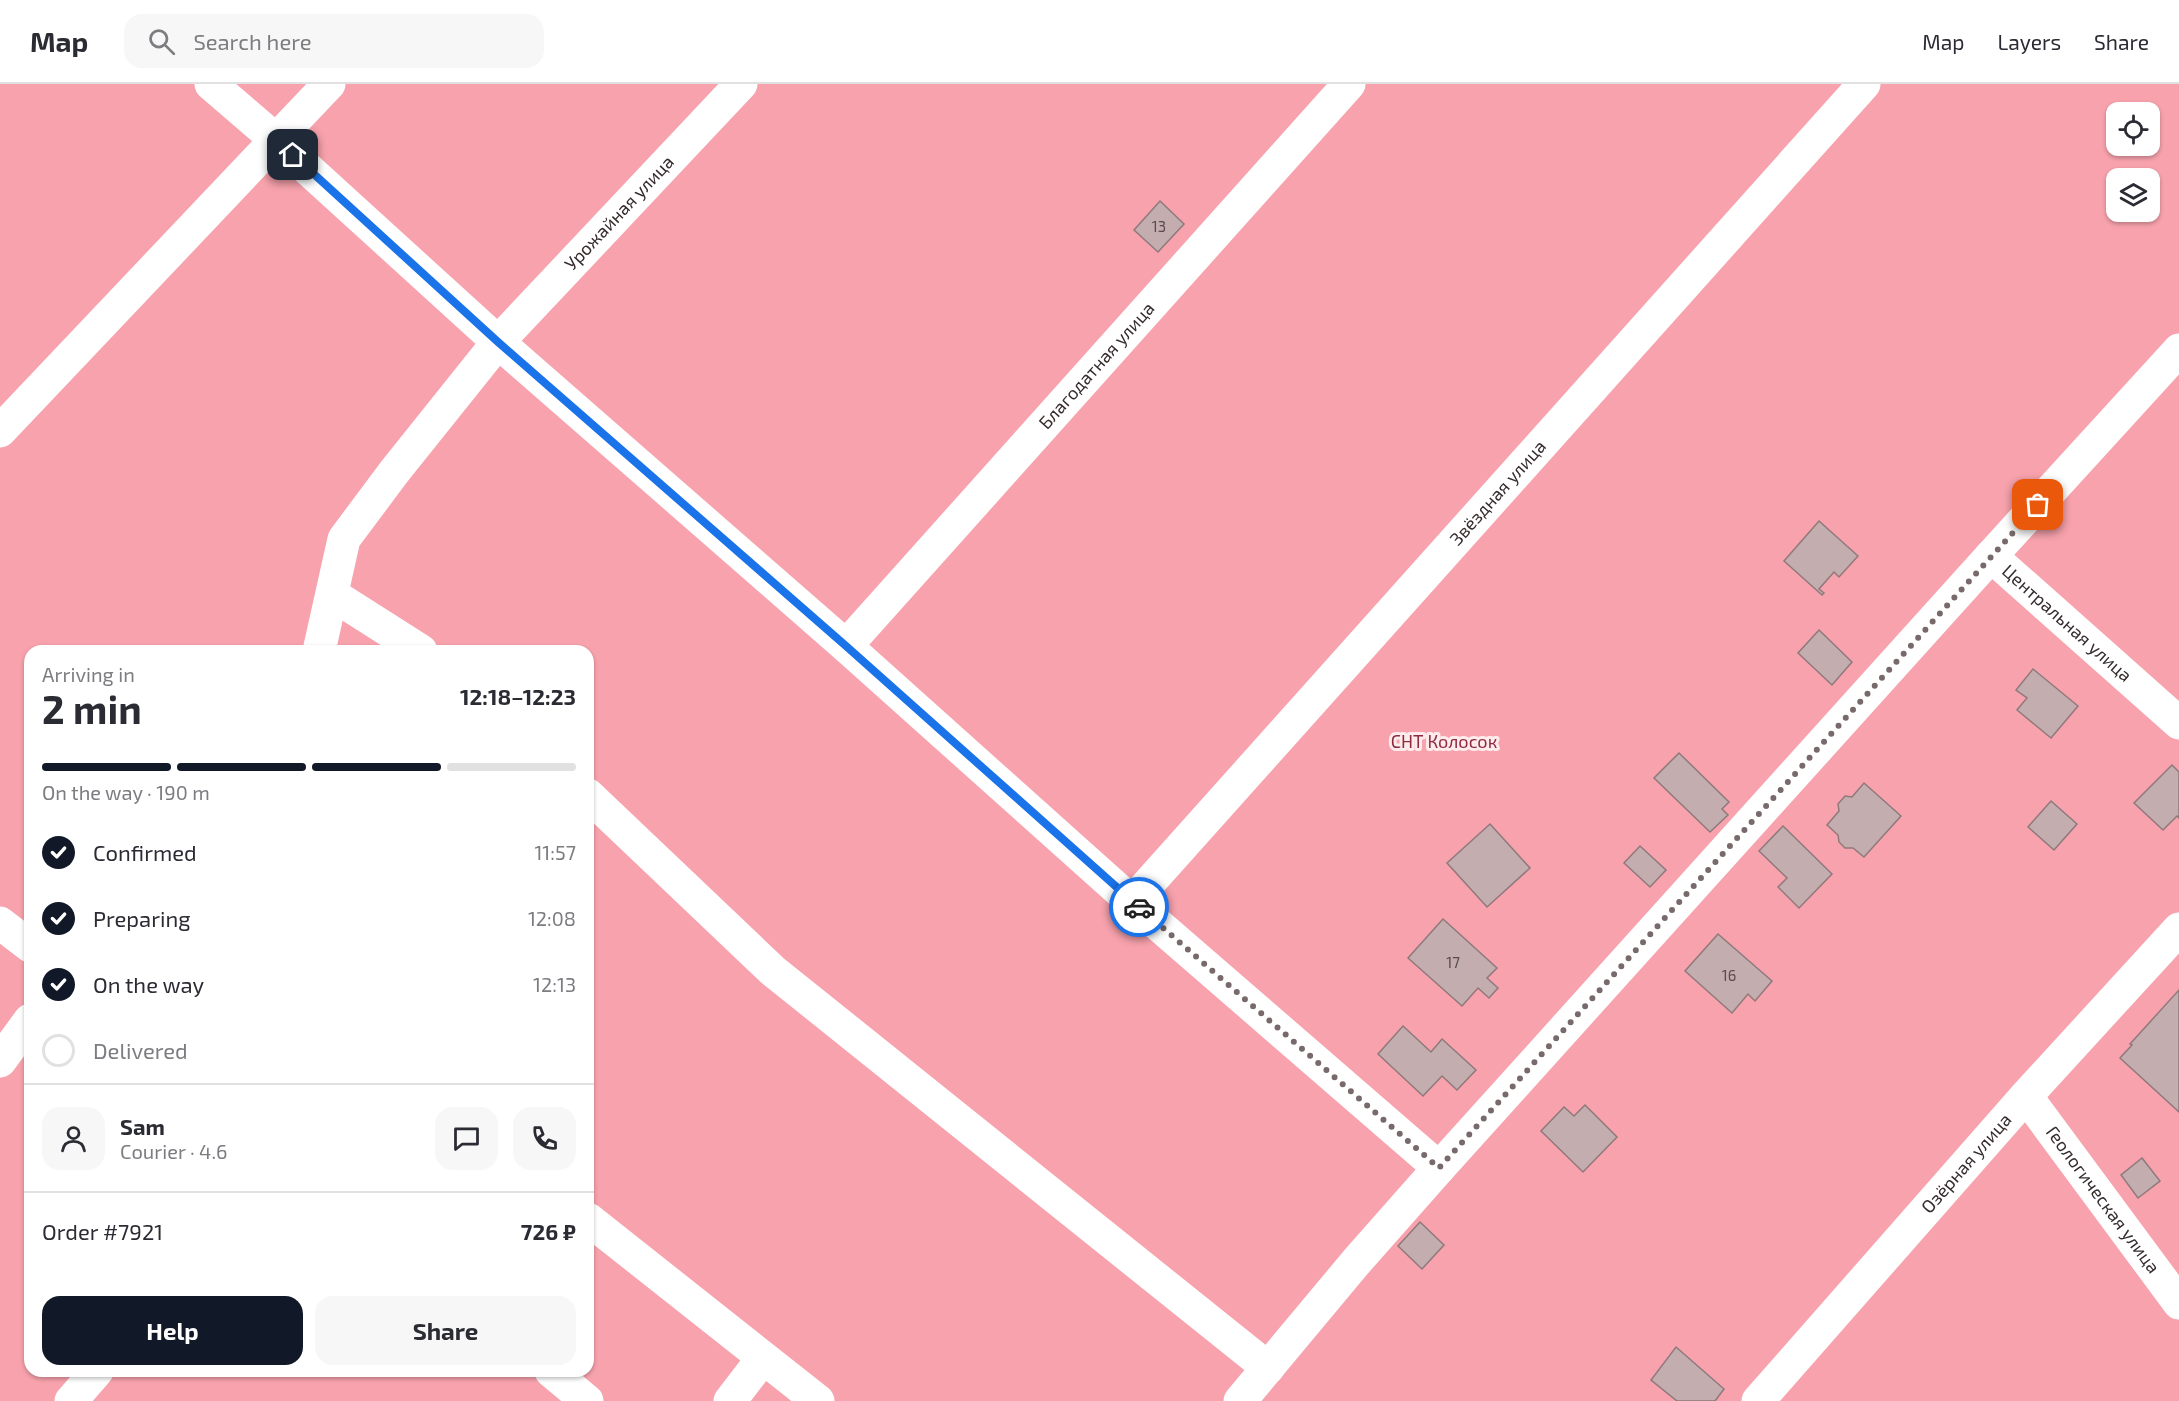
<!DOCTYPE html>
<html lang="en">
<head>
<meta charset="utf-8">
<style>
  :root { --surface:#fff; --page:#f7f7f7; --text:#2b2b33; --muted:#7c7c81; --line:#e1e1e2; --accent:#111827 }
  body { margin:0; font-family:"Exo 2",sans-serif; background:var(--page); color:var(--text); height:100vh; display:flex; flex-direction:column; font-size:22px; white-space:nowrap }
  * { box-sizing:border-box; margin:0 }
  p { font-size:20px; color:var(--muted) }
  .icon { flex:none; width:33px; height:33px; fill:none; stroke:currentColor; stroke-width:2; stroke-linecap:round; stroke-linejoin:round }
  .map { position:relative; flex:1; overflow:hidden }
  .panel { position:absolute; left:24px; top:561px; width:570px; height:732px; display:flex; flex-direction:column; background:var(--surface); border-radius:18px; box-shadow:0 2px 4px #0004 }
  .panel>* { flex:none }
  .controls { position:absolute; left:2106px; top:18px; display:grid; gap:12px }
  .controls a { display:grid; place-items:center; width:54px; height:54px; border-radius:12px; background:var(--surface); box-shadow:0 2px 4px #0004; font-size:30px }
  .pin { position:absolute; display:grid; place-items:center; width:51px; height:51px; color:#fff; margin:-26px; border-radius:12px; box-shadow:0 3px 9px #0006 }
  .courier { position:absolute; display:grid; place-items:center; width:60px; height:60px; margin:-30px; border:4px solid #1a73e8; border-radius:50%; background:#fff; color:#222; box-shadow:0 2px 8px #0007 }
  .overview em { font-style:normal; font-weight:700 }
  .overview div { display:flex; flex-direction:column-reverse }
  .overview { display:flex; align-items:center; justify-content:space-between; height:102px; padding:0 18px }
  h1 { font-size:39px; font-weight:700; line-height:45px }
  .bar { display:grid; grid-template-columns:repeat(4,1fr); gap:9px 6px; align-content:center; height:72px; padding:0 18px }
  .bar i { height:8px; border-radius:4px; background:var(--line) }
  .bar .on { background:var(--accent) }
  .bar p { grid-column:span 4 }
  .line { display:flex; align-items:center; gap:15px; padding:0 18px; border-top:2px solid var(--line) }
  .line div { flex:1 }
  .round { display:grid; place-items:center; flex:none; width:63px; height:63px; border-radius:18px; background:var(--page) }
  ol { padding:0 18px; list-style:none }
  li { display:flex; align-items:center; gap:18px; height:66px }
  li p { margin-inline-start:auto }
  li .icon { padding:6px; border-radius:50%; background:var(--accent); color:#fff; stroke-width:4 }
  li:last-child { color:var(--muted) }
  li i { width:33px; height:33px; border:3px solid var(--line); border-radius:50% }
  .action { display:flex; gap:12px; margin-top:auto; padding:12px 18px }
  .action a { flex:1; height:69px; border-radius:18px; background:var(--accent); color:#fff; font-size:24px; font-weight:700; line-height:69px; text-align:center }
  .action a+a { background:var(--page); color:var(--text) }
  header { display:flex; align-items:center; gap:36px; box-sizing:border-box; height:84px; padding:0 30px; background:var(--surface); border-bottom:2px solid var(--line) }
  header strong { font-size:28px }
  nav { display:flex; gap:33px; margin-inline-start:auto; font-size:21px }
  .search { width:420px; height:54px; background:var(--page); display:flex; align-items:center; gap:15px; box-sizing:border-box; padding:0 21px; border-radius:18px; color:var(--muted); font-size:22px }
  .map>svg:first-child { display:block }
</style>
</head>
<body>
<header>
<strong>Map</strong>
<div class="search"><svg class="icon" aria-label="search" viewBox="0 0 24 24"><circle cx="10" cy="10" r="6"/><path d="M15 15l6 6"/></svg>Search here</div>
<nav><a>Map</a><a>Layers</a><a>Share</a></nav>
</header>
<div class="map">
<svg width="2179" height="1317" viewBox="0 0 2179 1317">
  <rect width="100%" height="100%" fill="#f4dcde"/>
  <!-- garden -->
  <path fill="#f7a2ac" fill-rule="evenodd" d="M0 0H2179V1317H0ZM2116 28H2150V62H2116ZM2116 94H2150V128H2116ZM30 567H588V1287H30Z"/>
  <!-- building -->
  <g fill="#c4adaf" stroke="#8f797b" stroke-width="1.5">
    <path d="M1160 117 1184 140 1158 168 1134 146Z"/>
    <path d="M1819 437 1858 472 1839 493 1834 488 1819 505 1824 509 1822 511 1784 477Z"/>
    <path d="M1819 546 1852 578 1832 601 1798 569Z"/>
    <path d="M2033 585 2078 622 2051 654 2017 626 2027 614 2016 606Z"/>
    <path d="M1679 669 1729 718 1722 725 1728 731 1710 748 1654 694Z"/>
    <path d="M2172 681 2179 688V734L2177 732 2163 746 2134 719Z"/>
    <path d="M1864 699 1901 732 1864 773 1853 764H1845L1839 758 1838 751 1827 741 1839 727 1838 720 1845 712 1852 713Z"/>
    <path d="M2051 717 2077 740 2054 766 2028 743Z"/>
    <path d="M1490 740 1530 784 1487 823 1447 779Z"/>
    <path d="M1783 742 1832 790 1799 824 1778 803 1787 794 1759 767Z"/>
    <path d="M1640 762 1666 786 1650 803 1624 779Z"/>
    <path d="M1443 835 1497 884 1487 894 1498 904 1489 914 1478 904 1462 922 1408 874Z"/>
    <path d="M1718 850 1772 897 1755 917 1748 910 1732 929 1685 887Z"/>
    <path d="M2179 906V1028L2120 974 2132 961 2130 960Z"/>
    <path d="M1403 942 1431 968 1442 955 1476 986 1457 1006 1442 992 1423 1012 1378 970Z"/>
    <path d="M1585 1021 1617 1053 1583 1088 1541 1047 1564 1023 1574 1032Z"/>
    <path d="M2142 1074 2160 1097 2138 1114 2121 1091Z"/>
    <path d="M1420 1138 1444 1161 1422 1185 1398 1162Z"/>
    <path d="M1676 1263 1724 1305 1715 1317H1677L1651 1296Z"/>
  </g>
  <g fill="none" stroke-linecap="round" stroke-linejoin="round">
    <!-- minor -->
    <g stroke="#fff" stroke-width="33">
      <path d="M211 0 276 56 498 258 846 562 1132 818 1439 1084"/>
      <path d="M0 347 329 0"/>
      <path d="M1991 472 2179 266"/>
      <path d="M333 511 421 567"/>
      <path id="s1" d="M846 562 1349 0"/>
      <path id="s2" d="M319 567 344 455 394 388 498 258 741 0"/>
      <path d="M588 711 772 886 1268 1284"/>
      <path id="s3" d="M1132 818 1864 0"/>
      <path d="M0 839 30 862"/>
      <path d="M0 977 30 936"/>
      <path id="s4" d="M2026 1012 2179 1219"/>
      <path d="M588 1135 818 1317"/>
      <path d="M551 1287 587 1317"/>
      <path d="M71 1317 97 1287"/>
      <path d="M730 1317 763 1274"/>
      <path id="s5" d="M1240 1317 1356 1178 1439 1084 1991 472 2179 639"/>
      <path id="s6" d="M1758 1317 2026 1012 2179 845"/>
    </g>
  </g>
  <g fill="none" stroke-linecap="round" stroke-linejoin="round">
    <!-- done -->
    <path stroke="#786a6b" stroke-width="6" stroke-dasharray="0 10.8" d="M1139 823 1439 1084 2038 421"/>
    <!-- route -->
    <path stroke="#1a73e8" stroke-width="8" d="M293 71 498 258 846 562 1139 823"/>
  </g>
  <g text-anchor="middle" stroke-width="6" stroke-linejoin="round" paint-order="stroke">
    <!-- number labels -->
    <g font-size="15" fill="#5a4c4e">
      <text x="1159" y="148">13</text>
      <text x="1453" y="884">17</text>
      <text x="1729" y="897">16</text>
    </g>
    <!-- street labels -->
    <g font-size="18" fill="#362c2d" stroke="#feebec">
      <text dy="6" stroke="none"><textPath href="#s2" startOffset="542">Урожайная улица</textPath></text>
      <text dy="6" stroke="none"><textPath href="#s1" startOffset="376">Благодатная улица</textPath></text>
      <text dy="6" stroke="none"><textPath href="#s3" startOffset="549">Звёздная улица</textPath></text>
      <text dy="6" stroke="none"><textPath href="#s5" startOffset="1232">Центральная улица</textPath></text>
      <text dy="6" stroke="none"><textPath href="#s6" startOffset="316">Озёрная улица</textPath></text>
      <text dy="6" stroke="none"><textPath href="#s4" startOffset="129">Геологическая улица</textPath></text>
    </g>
    <!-- park labels -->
    <g font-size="18" fill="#8f2b41" stroke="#feebec">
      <text x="1444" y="664">СНТ Колосок</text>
    </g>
  </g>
</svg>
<div class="controls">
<a><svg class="icon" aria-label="locate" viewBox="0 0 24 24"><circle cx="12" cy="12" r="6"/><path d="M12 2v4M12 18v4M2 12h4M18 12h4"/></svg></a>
<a><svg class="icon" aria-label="layers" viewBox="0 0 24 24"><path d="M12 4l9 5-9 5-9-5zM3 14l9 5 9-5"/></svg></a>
</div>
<div class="pin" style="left:2038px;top:421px;background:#ea580c"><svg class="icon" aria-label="bag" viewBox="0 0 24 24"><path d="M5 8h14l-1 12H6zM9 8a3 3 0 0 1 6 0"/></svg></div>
<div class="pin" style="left:293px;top:71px;background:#1f2937"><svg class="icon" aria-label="home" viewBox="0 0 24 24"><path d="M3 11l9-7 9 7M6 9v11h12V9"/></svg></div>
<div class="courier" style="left:1139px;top:823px"><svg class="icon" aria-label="car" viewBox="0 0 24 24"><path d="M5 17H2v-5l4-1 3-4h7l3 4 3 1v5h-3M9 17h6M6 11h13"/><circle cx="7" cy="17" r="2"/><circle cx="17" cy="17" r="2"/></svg></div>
<section class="panel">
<div class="overview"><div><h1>2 min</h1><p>Arriving in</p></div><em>12:18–12:23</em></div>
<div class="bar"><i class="on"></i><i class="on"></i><i class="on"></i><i></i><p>On the way · 190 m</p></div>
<ol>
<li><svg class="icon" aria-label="check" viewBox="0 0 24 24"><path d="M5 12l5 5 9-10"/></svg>Confirmed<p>11:57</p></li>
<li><svg class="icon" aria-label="check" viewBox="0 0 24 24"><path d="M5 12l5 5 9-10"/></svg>Preparing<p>12:08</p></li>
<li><svg class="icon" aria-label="check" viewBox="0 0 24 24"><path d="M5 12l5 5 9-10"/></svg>On the way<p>12:13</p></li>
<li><i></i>Delivered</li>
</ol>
<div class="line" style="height:108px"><a class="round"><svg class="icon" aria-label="person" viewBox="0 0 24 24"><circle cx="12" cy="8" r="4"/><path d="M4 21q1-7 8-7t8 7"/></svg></a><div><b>Sam</b><p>Courier · 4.6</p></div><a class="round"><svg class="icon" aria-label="chat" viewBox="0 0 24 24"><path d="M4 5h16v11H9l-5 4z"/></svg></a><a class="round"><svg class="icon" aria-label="phone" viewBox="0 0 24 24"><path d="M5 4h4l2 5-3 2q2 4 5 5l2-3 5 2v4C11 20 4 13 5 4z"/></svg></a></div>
<div class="line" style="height:78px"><div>Order #7921</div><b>726 ₽</b></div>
<div class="action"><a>Help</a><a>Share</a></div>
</section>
</div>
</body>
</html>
